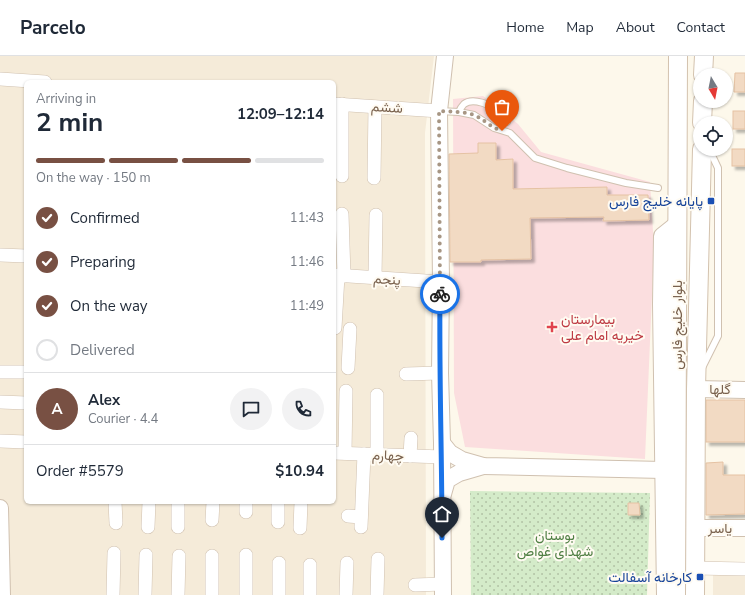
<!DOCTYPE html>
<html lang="en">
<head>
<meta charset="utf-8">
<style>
  :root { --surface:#fff; --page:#f2f2f3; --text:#1f2937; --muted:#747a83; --line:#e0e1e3; --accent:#785043 }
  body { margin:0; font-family:"Nunito Sans",Vazirmatn,sans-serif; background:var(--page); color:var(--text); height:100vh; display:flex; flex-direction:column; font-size:15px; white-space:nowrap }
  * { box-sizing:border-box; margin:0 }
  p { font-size:13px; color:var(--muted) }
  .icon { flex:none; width:22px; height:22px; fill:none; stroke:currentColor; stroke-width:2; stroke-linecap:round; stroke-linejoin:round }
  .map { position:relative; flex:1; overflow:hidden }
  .side { position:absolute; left:24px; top:24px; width:312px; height:424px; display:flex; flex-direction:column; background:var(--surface); border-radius:6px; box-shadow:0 1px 3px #0004 }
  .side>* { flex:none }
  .needle { width:26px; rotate:170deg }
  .buttons { position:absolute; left:693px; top:12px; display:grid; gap:8px }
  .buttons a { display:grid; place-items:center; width:40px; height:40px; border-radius:50%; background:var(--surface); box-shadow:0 1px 3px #0004; font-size:20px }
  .pin { position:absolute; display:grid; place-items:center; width:34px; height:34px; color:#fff; margin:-41px -17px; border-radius:50% 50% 50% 0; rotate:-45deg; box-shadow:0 0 4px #0007 }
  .pin .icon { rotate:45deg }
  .courier { position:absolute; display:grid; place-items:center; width:40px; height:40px; margin:-20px; border:3px solid #1a73e8; border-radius:50%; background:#fff; color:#222; box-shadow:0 1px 5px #0007 }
  .headline em { font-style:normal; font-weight:700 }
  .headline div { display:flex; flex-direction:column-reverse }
  .headline { display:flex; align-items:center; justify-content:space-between; height:68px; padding:0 12px }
  h1 { font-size:26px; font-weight:700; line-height:30px }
  .bar { display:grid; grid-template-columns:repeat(4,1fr); gap:6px 4px; align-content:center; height:48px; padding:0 12px }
  .bar i { height:5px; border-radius:3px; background:var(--line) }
  .bar .active { background:var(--accent) }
  .bar p { grid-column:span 4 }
  .line { display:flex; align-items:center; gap:10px; padding:0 12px; border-top:1px solid var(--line) }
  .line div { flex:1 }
  .round { display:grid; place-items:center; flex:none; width:42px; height:42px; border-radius:21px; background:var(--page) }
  ol { padding:0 12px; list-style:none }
  li { display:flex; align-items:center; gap:12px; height:44px }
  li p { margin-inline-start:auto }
  li .icon { padding:4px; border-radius:50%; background:var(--accent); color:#fff; stroke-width:4 }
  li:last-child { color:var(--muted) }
  li i { width:22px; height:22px; border:2px solid var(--line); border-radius:50% }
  header { display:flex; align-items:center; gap:24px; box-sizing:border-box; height:56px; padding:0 20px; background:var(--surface); border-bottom:1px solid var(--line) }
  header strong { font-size:19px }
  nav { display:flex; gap:22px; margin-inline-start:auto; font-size:14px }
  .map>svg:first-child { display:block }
</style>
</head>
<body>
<header>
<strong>Parcelo</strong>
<nav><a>Home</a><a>Map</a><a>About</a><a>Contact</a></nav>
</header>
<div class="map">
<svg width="745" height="539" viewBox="0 0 745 539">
  <defs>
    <pattern id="park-dots" width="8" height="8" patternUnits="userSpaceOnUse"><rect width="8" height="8" fill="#d4ebc9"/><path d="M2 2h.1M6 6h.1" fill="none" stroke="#b1c2a5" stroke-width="1.8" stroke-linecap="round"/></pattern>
    <filter id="shadow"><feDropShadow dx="3.5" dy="3.5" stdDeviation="1" flood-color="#0004"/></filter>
  </defs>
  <rect width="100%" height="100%" fill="#fdf8eb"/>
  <!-- residential -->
  <g fill="#f5ebd9" fill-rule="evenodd">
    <path d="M0 0H434L425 77 426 539H0ZM26 26H334V446H26Z"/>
    <rect x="713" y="514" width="32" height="25"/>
  </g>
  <!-- medical -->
  <path fill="#fbdedf" d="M483 40 518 68 541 96 650 126 654 192 645 403 465 391 454 337 453 43Z"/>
  <!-- park -->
  <path fill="url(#park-dots)" d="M470 435 650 437 647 539H471Z"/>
  <!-- building -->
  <g fill="#f2dac3" stroke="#e5c2a3" filter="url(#shadow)">
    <path d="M735 17H745V36H734Z"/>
    <rect x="733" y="55" width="12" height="18"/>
    <path d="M478 87H496V104L513 103V133L607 131V139H648L649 164 603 165 604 161 530 162 531 203 481 204V206H450L449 98 478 97Z"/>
    <rect x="732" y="93" width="13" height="17"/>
    <rect x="706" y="344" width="39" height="42"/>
    <path d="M723 406V419H745V458L706 459V407Z"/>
    <path d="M628 447H639L640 459H628Z"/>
  </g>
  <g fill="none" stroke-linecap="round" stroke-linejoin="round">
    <defs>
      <g id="service">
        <path d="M439 55 459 56 474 59 494 72 510 77 535 102 567 112 626 127 658 132"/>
        <path d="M459 56C460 53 462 50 464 48 473 41 492 49 499 56 502 59 504 63 507 66"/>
        <path d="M702 312 718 280V112L709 93"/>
      </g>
      <g id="minor">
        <path d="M0 23 45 26"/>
        <path d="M334 48 439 55"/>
        <path d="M342 48V120"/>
        <path d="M374 122 375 51"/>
        <path d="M342 158 344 220"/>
        <path d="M0 199 26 200"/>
        <path d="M334 219 441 226"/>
        <path d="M375 222 376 159"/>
        <path d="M335 272 338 220"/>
        <path d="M348 312 350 273"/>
        <path d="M0 316H26"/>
        <path d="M406 318 440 317"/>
        <path d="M377 339V398"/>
        <path d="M0 346 26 347"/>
        <path d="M0 385 26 386"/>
        <path d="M334 397 442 401"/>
        <path d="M345 397 346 335"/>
        <path d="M410 400 411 382"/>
        <path d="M115 446 116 467"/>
        <path d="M246 456V446"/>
        <path d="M348 460 361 461"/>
        <path d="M212 464 213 446"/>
        <path d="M278 466V446"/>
        <path d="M148 471 149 446"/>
        <path d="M178 471V446"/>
        <path d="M361 471 364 398"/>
        <path d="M300 472 301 446"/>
        <path d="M310 509V539"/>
        <path d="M695 512 745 513"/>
        <path d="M415 529 443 528"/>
        <path d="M113 539 114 497"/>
        <path d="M145 539 146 499"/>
        <path d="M178 539 179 500"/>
        <path d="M212 539V500"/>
        <path d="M246 539V499"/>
        <path d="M279 539V507"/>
        <path d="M346 539 347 507"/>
        <path d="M377 539 378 503"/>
      </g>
      <g id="tertiary">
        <path d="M696 333 745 334"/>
        <path d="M442 387 450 397 462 404 483 410 663 414"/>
        <path d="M443 438 447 424 459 417 483 410"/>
        <path d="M0 452 2 539"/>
        <path d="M695 472H745"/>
        <path d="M443 539 442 387 440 317 441 226 439 55 445 0"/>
        <path d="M665 539 661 248 662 180 677 168"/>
      </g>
      <g id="secondary">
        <path d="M703 19 704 0"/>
        <path d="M702 67 703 45"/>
        <path d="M676 539 678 0"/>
        <path d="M695 539 696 333 702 93"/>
      </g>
    </defs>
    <!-- service casing -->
    <use href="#service" stroke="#d0c1b0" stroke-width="8"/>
    <!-- minor casing -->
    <use href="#minor" stroke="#d0c1b0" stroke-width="14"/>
    <!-- tertiary casing -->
    <use href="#tertiary" stroke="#d0c1b0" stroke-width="18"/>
    <!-- secondary casing -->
    <use href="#secondary" stroke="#d3c2ae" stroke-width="20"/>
    <!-- service -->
    <use href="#service" stroke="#fff" stroke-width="6"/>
    <!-- minor -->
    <use href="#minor" stroke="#fff" stroke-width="13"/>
    <!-- tertiary -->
    <use href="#tertiary" stroke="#fff" stroke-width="16"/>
    <!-- secondary -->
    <use href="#secondary" stroke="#fff" stroke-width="18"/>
  </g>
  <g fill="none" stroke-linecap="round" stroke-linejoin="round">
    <!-- done -->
    <path stroke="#a79684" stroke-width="4" stroke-dasharray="0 7.2" d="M440 238 439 55C451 56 464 55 474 59 485 64 490 71 502 75"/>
    <!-- route -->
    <path stroke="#1a73e8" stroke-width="5" d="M440 238C439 319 442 401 442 482"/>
  </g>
  <!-- markers -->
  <g fill="#1a4fb4" stroke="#fffbf2" stroke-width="1.5">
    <rect x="707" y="141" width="8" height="8" rx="2"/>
    <rect x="696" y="517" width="8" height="8" rx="2"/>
  </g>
  <path fill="#e0444e" stroke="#fffbf2" stroke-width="1.5" d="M550 265h4v4h4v4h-4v4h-4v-4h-4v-4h4z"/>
  <g text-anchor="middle" stroke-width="4" stroke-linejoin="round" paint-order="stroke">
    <!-- street labels -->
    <g font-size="14" fill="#79614d" stroke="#fffbf2">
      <text transform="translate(387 51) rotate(4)" y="5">ششم</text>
      <text transform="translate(387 223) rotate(4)" y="5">پنجم</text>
      <text transform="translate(677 269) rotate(-90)" y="5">بلوار خلیج فارس</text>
      <text x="720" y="338">گلها</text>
      <text transform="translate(388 399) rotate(2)" y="5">چهارم</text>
      <text x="720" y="477">یاسر</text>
    </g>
    <!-- transit labels -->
    <g font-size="14" fill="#164399" stroke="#fffbf2" text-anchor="end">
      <text x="703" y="150">پایانه خلیج فارس</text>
      <text x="692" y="526">کارخانه آسفالت</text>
    </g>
    <!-- health labels -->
    <g font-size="14" fill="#be3a42" stroke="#fffbf2" text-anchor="start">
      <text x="561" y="268">بیمارستان<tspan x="561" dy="16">خیریه امام علی</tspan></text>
    </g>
    <!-- park labels -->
    <g font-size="14" fill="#507f44" stroke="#fffbf2">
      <text x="555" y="484">بوستان<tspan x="555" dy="16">شهدای غواص</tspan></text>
    </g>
  </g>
</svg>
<div class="buttons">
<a><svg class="needle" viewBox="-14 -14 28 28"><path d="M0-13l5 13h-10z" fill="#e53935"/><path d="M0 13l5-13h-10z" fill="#747a83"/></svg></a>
<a><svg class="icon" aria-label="locate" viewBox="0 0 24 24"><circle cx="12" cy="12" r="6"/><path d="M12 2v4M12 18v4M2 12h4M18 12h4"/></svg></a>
</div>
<div class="pin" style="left:502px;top:75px;background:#ea580c"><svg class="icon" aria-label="bag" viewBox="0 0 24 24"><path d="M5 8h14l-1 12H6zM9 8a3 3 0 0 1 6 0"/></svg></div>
<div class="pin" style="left:442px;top:482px;background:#1f2937"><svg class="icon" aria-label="home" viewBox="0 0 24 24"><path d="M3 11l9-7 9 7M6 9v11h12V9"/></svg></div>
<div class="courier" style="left:440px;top:238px"><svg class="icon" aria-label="bike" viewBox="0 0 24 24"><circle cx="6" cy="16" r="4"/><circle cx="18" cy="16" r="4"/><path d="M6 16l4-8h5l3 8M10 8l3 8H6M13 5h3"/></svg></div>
<section class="side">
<div class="headline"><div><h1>2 min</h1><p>Arriving in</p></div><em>12:09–12:14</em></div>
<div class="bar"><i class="active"></i><i class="active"></i><i class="active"></i><i></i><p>On the way · 150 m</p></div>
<ol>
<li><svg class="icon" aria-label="check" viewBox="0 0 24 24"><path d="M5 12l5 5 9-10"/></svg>Confirmed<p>11:43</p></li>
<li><svg class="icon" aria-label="check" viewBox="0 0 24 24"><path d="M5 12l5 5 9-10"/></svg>Preparing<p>11:46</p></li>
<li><svg class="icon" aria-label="check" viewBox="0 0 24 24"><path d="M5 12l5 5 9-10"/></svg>On the way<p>11:49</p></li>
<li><i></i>Delivered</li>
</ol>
<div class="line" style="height:72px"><b class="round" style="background:var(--accent);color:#fff">A</b><div><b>Alex</b><p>Courier · 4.4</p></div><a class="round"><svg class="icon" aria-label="chat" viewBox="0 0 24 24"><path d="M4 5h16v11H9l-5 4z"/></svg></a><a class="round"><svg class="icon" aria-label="phone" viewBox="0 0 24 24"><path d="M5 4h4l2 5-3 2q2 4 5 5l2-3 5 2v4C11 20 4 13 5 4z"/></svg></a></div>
<div class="line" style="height:52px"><div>Order #5579</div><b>$10.94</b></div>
</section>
</div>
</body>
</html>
